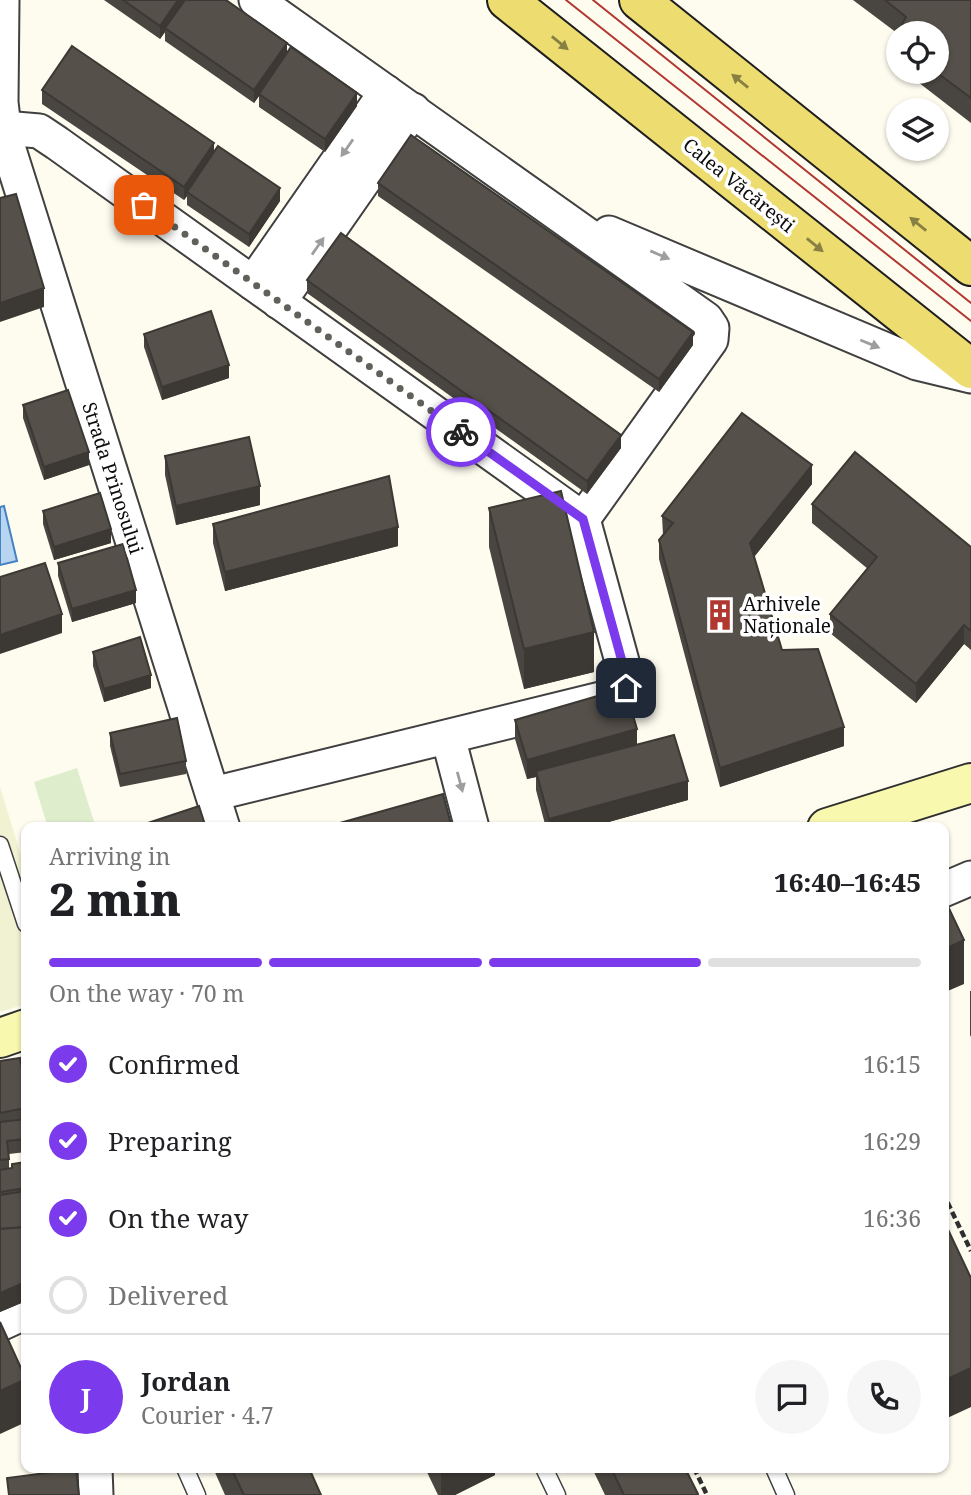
<!DOCTYPE html>
<html lang="en">
<head>
<meta charset="utf-8">
<style>
  :root { --surface:#fff; --page:#f6f6f6; --text:#202124; --muted:#757577; --line:#e0e0e0; --accent:#7c3aed }
  body { margin:0; font-family:"Noto Serif",serif; background:var(--page); color:var(--text); height:100vh; display:flex; flex-direction:column; font-size:26px; white-space:nowrap }
  * { box-sizing:border-box; margin:0 }
  p { font-size:23px; color:var(--muted) }
  .icon { flex:none; width:38px; height:38px; fill:none; stroke:currentColor; stroke-width:2; stroke-linecap:round; stroke-linejoin:round }
  .map { position:relative; flex:1; overflow:hidden }
  .drawer { position:absolute; left:21px; top:822px; width:928px; height:651px; display:flex; flex-direction:column; background:var(--surface); border-radius:14px; box-shadow:0 2px 5px #0004 }
  .drawer>* { flex:none }
  .tools { position:absolute; left:886px; top:21px; display:grid; gap:14px }
  .tools a { display:grid; place-items:center; width:63px; height:63px; border-radius:50%; background:var(--surface); box-shadow:0 2px 5px #0004; font-size:35px }
  .pin { position:absolute; display:grid; place-items:center; width:60px; height:60px; color:#fff; margin:-30px; border-radius:14px; box-shadow:0 4px 10px #0006 }
  .courier { position:absolute; display:grid; place-items:center; width:70px; height:70px; margin:-35px; border:5px solid #7c3aed; border-radius:50%; background:#fff; color:#222; box-shadow:0 2px 9px #0007 }
  .headline em { font-style:normal; font-weight:800 }
  .headline div { display:flex; flex-direction:column-reverse }
  .headline { display:flex; align-items:center; justify-content:space-between; height:119px; padding:0 28px }
  h1 { font-size:46px; font-weight:800; line-height:52px }
  .bar { display:grid; grid-template-columns:repeat(4,1fr); gap:10px 7px; align-content:center; height:84px; padding:0 28px }
  .bar i { height:9px; border-radius:5px; background:var(--line) }
  .bar .current { background:var(--accent) }
  .bar p { grid-column:span 4 }
  .line { display:flex; align-items:center; gap:18px; padding:0 28px; border-top:2px solid var(--line) }
  .line div { flex:1 }
  .round { display:grid; place-items:center; flex:none; width:74px; height:74px; border-radius:37px; background:var(--page) }
  ol { padding:0 28px; list-style:none }
  li { display:flex; align-items:center; gap:21px; height:77px }
  li p { margin-inline-start:auto }
  li .icon { padding:7px; border-radius:50%; background:var(--accent); color:#fff; stroke-width:4 }
  li:last-child { color:var(--muted) }
  li i { width:38px; height:38px; border:4px solid var(--line); border-radius:50% }
  .map>svg:first-child { display:block }
</style>
</head>
<body>
<div class="map">
<svg width="971" height="1495" viewBox="0 0 971 1495">
  <rect width="100%" height="100%" fill="#fefcef"/>
  <!-- farmland -->
  <path fill="#f1f2d1" d="M0 787 26 872V1004L0 1012Z"/>
  <!-- pitch -->
  <path fill="#deedcc" d="M77 768 96 828H48L34 782Z"/>
  <!-- water -->
  <path fill="#b7d5f1" stroke="#4482c2" stroke-width="2" d="M4 506 17 561 0 565V507Z"/>
  <g fill="none" stroke-linecap="round" stroke-linejoin="round">
    <defs>
      <g id="lane">
        <path d="M0 845 26 924"/>
        <path d="M185 1468 197 1495"/>
        <path d="M544 1468 557 1495"/>
        <path d="M774 1468 786 1495"/>
      </g>
      <g id="street">
        <path d="M2 0 1 102 5 137 223 828"/>
        <path d="M256 0 706 319 712 328 711 340 583 519"/>
        <path d="M4 128 39 131 57 143 583 519"/>
        <path d="M609 233 917 363 971 376"/>
        <path d="M253 283 386 92"/>
        <path d="M279 302 413 110"/>
        <path d="M448 737 472 828"/>
        <path d="M213 794 617 695 626 688V676L583 519"/>
        <path d="M943 890 971 878"/>
        <path d="M0 1324 26 1312"/>
        <path d="M95 1468 96 1495"/>
      </g>
      <g id="secondary">
        <path d="M827 828 971 783"/>
        <path d="M0 1038 26 1029"/>
      </g>
      <g id="primary">
        <path d="M507 0 971 369"/>
        <path d="M639 0 971 266"/>
      </g>
    </defs>
    <!-- lane casing -->
    <use href="#lane" stroke="#404040" stroke-width="19"/>
    <!-- street casing -->
    <use href="#street" stroke="#404040" stroke-width="37"/>
    <!-- secondary casing -->
    <use href="#secondary" stroke="#2f2f2f" stroke-width="42"/>
    <!-- primary casing -->
    <use href="#primary" stroke="#1e1e1e" stroke-width="42"/>
    <!-- path -->
    <g stroke="#2f2f2f" stroke-width="4.5" stroke-dasharray="7 3.5" stroke-linecap="butt">
      <path d="M943 1193 971 1251"/>
      <path d="M694 1468 707 1495"/>
    </g>
    <!-- lane -->
    <use href="#lane" stroke="#fff" stroke-width="16"/>
    <!-- street -->
    <use href="#street" stroke="#fff" stroke-width="33"/>
    <!-- secondary -->
    <use href="#secondary" stroke="#f8f8af" stroke-width="38"/>
    <!-- primary -->
    <use href="#primary" stroke="#eddc6f" stroke-width="38"/>
    <!-- tram -->
    <g stroke="#b13831" stroke-width="2">
      <path d="M566 0 971 321"/>
      <path d="M593 0 971 303"/>
    </g>
  </g>
  <!-- wall -->
  <g fill="#494540">
    <path d="M104 0H226L287 53 357 106 325 152 259 107V96L254 103 165 41V32L160 39Z"/>
    <path d="M853 0H971V123L905 72H936L898 33V66L894 63V39L897 33Z"/>
    <path d="M42 90 214 151 280 201 249 247 187 205V196L184 200 42 104Z"/>
    <path d="M378 183 693 345 659 392 378 196Z"/>
    <path d="M307 280 621 448 587 494 307 293Z"/>
    <path d="M144 334 229 378 162 400 144 347Z"/>
    <path d="M23 405 89 465 44 480 23 418Z"/>
    <path d="M165 456 260 505 176 525 165 475Z"/>
    <path d="M812 484 754 557 782 650 844 746 720 787 659 559V540L663 535 662 516Z"/>
    <path d="M812 504 971 547V650L964 644 916 703 830 633V614L868 569 812 523Z"/>
    <path d="M489 508 594 672 524 689 489 547Z"/>
    <path d="M43 511 111 543 54 560 43 524Z"/>
    <path d="M213 524 398 546 225 591 213 543Z"/>
    <path d="M58 563 136 603 72 622 58 576Z"/>
    <path d="M93 652 151 688 104 702 93 666Z"/>
    <path d="M515 720 637 745 688 800 587 828H546L536 790V777L527 779 515 739Z"/>
    <path d="M110 733 186 761V774L120 787 110 746Z"/>
    <path d="M970 991H971V1037L970 1035Z"/>
    <path d="M0 1061 24 1080 26 1079V1152L9 1154V1169L26 1162V1301L0 1312Z"/>
    <path d="M213 1468H309L321 1495H225Z"/>
    <path d="M425 1468H495V1475L455 1495H438Z"/>
    <path d="M592 1468H685L698 1495H605Z"/>
  </g>
  <!-- shaded-wall -->
  <g fill="#3c3834">
    <path d="M178 0H187L165 28V32L160 39V26Z"/>
    <path d="M287 43V56L259 94V96L254 103V90Z"/>
    <path d="M357 93V106L325 152V139Z"/>
    <path d="M214 143V156L187 192V196L184 200V187Z"/>
    <path d="M280 188V201L249 247V234Z"/>
    <path d="M44 288V307L0 322V303Z"/>
    <path d="M693 332V345L659 392V379Z"/>
    <path d="M229 365V378L162 400V387Z"/>
    <path d="M621 435V448L587 494V481Z"/>
    <path d="M89 452V465L44 480V467Z"/>
    <path d="M812 465V484L750 562V543Z"/>
    <path d="M260 486V505L176 525V506Z"/>
    <path d="M398 527V546L225 591V572Z"/>
    <path d="M111 529V543L54 560V547Z"/>
    <path d="M136 590V603L72 622V609Z"/>
    <path d="M62 614V633L0 654V635Z"/>
    <path d="M964 625V644L916 703V684Z"/>
    <path d="M594 632V672L524 689V649Z"/>
    <path d="M151 675V688L104 702V689Z"/>
    <path d="M844 727V746L720 787V768Z"/>
    <path d="M637 729V748L536 771V777L527 779V760Z"/>
    <path d="M688 781V800L587 828H549V819Z"/>
    <path d="M964 940V984L943 993V950Z"/>
    <path d="M26 1282V1301L0 1312V1293Z"/>
    <path d="M971 1368V1407L943 1420V1381Z"/>
    <path d="M26 1379V1422L0 1434V1391Z"/>
    <path d="M444 1468H495V1475L455 1495H441V1470Z"/>
  </g>
  <!-- building -->
  <g fill="#55504a" stroke="#3c3834" stroke-width="2">
    <path d="M123 0H178L160 26Z"/>
    <path d="M185 0H226L287 43 254 90 165 28Z"/>
    <path d="M885 0H971V98L936 72V33H898V42L894 39 906 17Z"/>
    <path d="M72 46 214 143 184 187 42 90Z"/>
    <path d="M291 47 357 93 325 139 259 94Z"/>
    <path d="M411 135 693 332 659 379 378 183Z"/>
    <path d="M218 146 280 188 249 234 187 192Z"/>
    <path d="M16 194 44 288 0 303V198Z"/>
    <path d="M341 233 621 435 587 481 307 280Z"/>
    <path d="M211 311 229 365 162 387 144 334Z"/>
    <path d="M68 390 89 452 44 467 23 405Z"/>
    <path d="M742 413 812 465 750 543 782 650 818 649 844 727 720 768 659 540 673 523 662 516Z"/>
    <path d="M249 437 260 486 176 506 165 456Z"/>
    <path d="M855 452 971 547V631L964 625 916 684 830 614 877 557 812 504Z"/>
    <path d="M389 476 398 527 225 572 213 524Z"/>
    <path d="M561 491 594 632 524 649 489 508Z"/>
    <path d="M100 493 111 529 54 547 43 511Z"/>
    <path d="M123 544 136 590 72 609 58 563Z"/>
    <path d="M45 563 62 614 0 635V577Z"/>
    <path d="M140 637 151 675 104 689 93 652Z"/>
    <path d="M625 688 637 729 527 760 515 720Z"/>
    <path d="M177 718 186 761 120 774 110 733Z"/>
    <path d="M674 735 688 781 549 819 536 771Z"/>
    <path d="M443 794 452 828H322Z"/>
    <path d="M199 806 206 828H143L142 825Z"/>
    <path d="M943 896 964 940 943 950Z"/>
    <path d="M20 1058 24 1080 26 1079V1108L0 1113V1061Z"/>
    <path d="M26 1119V1139L7 1141 9 1159 0 1160V1122Z"/>
    <path d="M26 1162V1188L0 1192V1170L12 1168V1164Z"/>
    <path d="M26 1191V1227L0 1229V1195Z"/>
    <path d="M943 1219 971 1278V1368L943 1381Z"/>
    <path d="M26 1227V1282L0 1293V1229Z"/>
    <path d="M0 1322 26 1379 0 1391Z"/>
    <path d="M231 1468H309L321 1495H244Z"/>
    <path d="M611 1468H685L698 1494 695 1495H624Z"/>
    <path d="M76 1469 79 1495H9L7 1478Z"/>
  </g>
  <!-- one-way arrows -->
  <defs><path id="oneway-solid" d="M-6-.8H1V-3.2L6.5 0L1 3.2V.8H-6Z" transform="scale(1.75)"/></defs>
  <g fill="#887f43">
    <use href="#oneway-solid" transform="translate(560 43) rotate(39)"/>
    <use href="#oneway-solid" transform="translate(740 81) rotate(-141)"/>
    <use href="#oneway-solid" transform="translate(918 224) rotate(-141)"/>
    <use href="#oneway-solid" transform="translate(815 245) rotate(39)"/>
  </g>
  <g fill="#9e9e9e">
    <use href="#oneway-solid" transform="translate(347 148) rotate(125)"/>
    <use href="#oneway-solid" transform="translate(318 246) rotate(-55)"/>
    <use href="#oneway-solid" transform="translate(660 255) rotate(23)"/>
    <use href="#oneway-solid" transform="translate(870 344) rotate(22)"/>
    <use href="#oneway-solid" transform="translate(460 782) rotate(75)"/>
  </g>
  <g fill="none" stroke-linecap="round" stroke-linejoin="round">
    <!-- done -->
    <path stroke="#61615c" stroke-width="7" stroke-dasharray="0 12.6" d="M144 205 461 432"/>
    <!-- route -->
    <path stroke="#7c3aed" stroke-width="9" d="M461 432 583 519 626 676V688"/>
  </g>
  <!-- icons -->
  <defs>
    <symbol id="building-bare" viewBox="-9 -9 18 18"><path d="M-4-6H4V6H1V3H-1V6H-4ZM-2.5-4.3h1.7v1.8h-1.7ZM.8-4.3h1.7v1.8H.8ZM-2.5-1h1.7V.8h-1.7ZM.8-1h1.7V.8H.8Z" fill="#b13831" stroke="#fff" stroke-width="2.5" paint-order="stroke"/></symbol>
  </defs>
  <g fill-rule="evenodd">
    <use href="#building-bare" x="698" y="593" width="44" height="44"/>
  </g>
  <g text-anchor="middle" stroke-width="7" stroke-linejoin="round" paint-order="stroke">
    <!-- street labels -->
    <g font-size="19" fill="#0d0d0d" stroke="#fff">
      <text transform="translate(739 185) rotate(39)" y="7">Calea Văcărești</text>
      <text transform="translate(113 478) rotate(72)" y="7">Strada Prinosului</text>
    </g>
    <!-- poi labels -->
    <g font-size="19" fill="#0d0d0d" stroke="#fff" text-anchor="start">
      <text x="743" y="611">Arhivele<tspan x="743" dy="22">Naționale</tspan></text>
    </g>
  </g>
</svg>
<div class="tools">
<a><svg class="icon" aria-label="locate" viewBox="0 0 24 24"><circle cx="12" cy="12" r="6"/><path d="M12 2v4M12 18v4M2 12h4M18 12h4"/></svg></a>
<a><svg class="icon" aria-label="layers" viewBox="0 0 24 24"><path d="M12 4l9 5-9 5-9-5zM3 14l9 5 9-5"/></svg></a>
</div>
<div class="pin" style="left:144px;top:205px;background:#ea580c"><svg class="icon" aria-label="bag" viewBox="0 0 24 24"><path d="M5 8h14l-1 12H6zM9 8a3 3 0 0 1 6 0"/></svg></div>
<div class="pin" style="left:626px;top:688px;background:#1f2937"><svg class="icon" aria-label="home" viewBox="0 0 24 24"><path d="M3 11l9-7 9 7M6 9v11h12V9"/></svg></div>
<div class="courier" style="left:461px;top:432px"><svg class="icon" aria-label="bike" viewBox="0 0 24 24"><circle cx="6" cy="16" r="4"/><circle cx="18" cy="16" r="4"/><path d="M6 16l4-8h5l3 8M10 8l3 8H6M13 5h3"/></svg></div>
<section class="drawer">
<div class="headline"><div><h1>2 min</h1><p>Arriving in</p></div><em>16:40–16:45</em></div>
<div class="bar"><i class="current"></i><i class="current"></i><i class="current"></i><i></i><p>On the way · 70 m</p></div>
<ol>
<li><svg class="icon" aria-label="check" viewBox="0 0 24 24"><path d="M5 12l5 5 9-10"/></svg>Confirmed<p>16:15</p></li>
<li><svg class="icon" aria-label="check" viewBox="0 0 24 24"><path d="M5 12l5 5 9-10"/></svg>Preparing<p>16:29</p></li>
<li><svg class="icon" aria-label="check" viewBox="0 0 24 24"><path d="M5 12l5 5 9-10"/></svg>On the way<p>16:36</p></li>
<li><i></i>Delivered</li>
</ol>
<div class="line" style="height:126px"><b class="round" style="background:var(--accent);color:#fff">J</b><div><b>Jordan</b><p>Courier · 4.7</p></div><a class="round"><svg class="icon" aria-label="chat" viewBox="0 0 24 24"><path d="M4 5h16v11H9l-5 4z"/></svg></a><a class="round"><svg class="icon" aria-label="phone" viewBox="0 0 24 24"><path d="M5 4h4l2 5-3 2q2 4 5 5l2-3 5 2v4C11 20 4 13 5 4z"/></svg></a></div>
</section>
</div>
</body>
</html>
